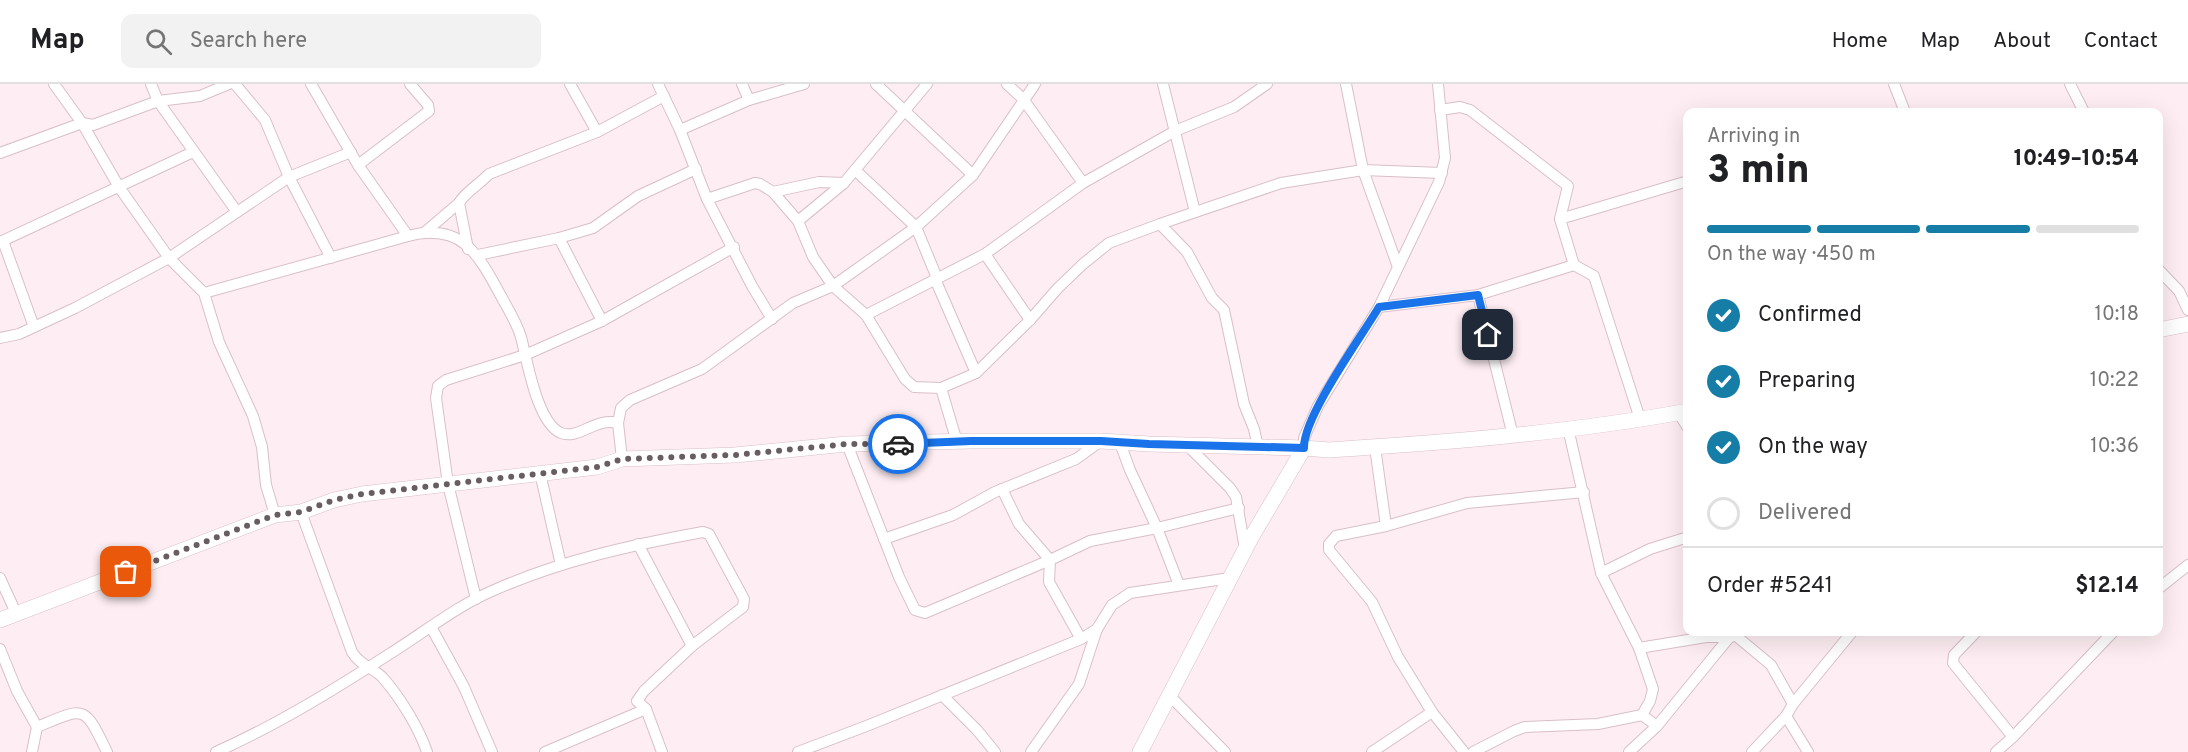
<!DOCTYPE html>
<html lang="en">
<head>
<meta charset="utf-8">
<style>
  :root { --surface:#fff; --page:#f2f2f2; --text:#202124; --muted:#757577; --line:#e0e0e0; --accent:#167da7 }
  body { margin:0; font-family:Overpass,sans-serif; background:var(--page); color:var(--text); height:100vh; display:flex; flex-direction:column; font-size:22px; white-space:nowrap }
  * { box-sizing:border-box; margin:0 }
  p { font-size:20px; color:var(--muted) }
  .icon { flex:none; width:33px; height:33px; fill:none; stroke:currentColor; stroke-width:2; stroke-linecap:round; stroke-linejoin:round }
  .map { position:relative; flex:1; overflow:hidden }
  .panel { position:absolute; left:1683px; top:24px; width:480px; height:528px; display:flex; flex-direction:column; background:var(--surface); border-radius:12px; box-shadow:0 6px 24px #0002 }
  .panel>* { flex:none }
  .pin { position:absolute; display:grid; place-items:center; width:51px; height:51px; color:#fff; margin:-26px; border-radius:12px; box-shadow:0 3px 9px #0006 }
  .courier { position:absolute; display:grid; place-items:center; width:60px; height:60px; margin:-30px; border:4px solid #1a73e8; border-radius:50%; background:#fff; color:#222; box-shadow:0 2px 8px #0007 }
  .summary em { font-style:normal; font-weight:800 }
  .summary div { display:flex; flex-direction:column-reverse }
  .summary { display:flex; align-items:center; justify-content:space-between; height:102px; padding:0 24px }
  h1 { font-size:39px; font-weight:800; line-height:45px }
  .bar { display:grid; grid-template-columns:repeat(4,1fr); gap:9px 6px; align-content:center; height:72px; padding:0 24px }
  .bar i { height:8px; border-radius:4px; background:var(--line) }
  .bar .selected { background:var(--accent) }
  .bar p { grid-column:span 4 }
  .line { display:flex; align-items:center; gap:15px; padding:0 24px; border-top:2px solid var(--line) }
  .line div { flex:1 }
  ol { padding:0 24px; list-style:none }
  li { display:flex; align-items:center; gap:18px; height:66px }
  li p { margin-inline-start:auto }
  li .icon { padding:6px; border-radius:50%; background:var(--accent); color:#fff; stroke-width:4 }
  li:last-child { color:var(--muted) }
  li i { width:33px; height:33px; border:3px solid var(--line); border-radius:50% }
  header { display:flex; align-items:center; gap:36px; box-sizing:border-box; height:84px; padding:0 30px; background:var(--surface); border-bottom:2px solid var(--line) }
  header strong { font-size:28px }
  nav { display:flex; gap:33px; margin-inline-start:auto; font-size:21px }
  .search { width:420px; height:54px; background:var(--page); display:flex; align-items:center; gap:15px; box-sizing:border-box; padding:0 21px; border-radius:12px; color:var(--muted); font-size:22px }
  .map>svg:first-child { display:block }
</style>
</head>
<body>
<header>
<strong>Map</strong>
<div class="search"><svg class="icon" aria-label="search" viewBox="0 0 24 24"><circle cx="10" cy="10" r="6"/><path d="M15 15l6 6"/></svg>Search here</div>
<nav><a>Home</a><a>Map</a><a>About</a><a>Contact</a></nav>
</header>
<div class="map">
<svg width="2188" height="668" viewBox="0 0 2188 668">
  <rect width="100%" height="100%" fill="#feeef3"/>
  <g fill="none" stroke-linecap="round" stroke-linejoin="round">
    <defs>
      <g id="street">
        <path d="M54 0 82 39 119 103 169 174 204 209 219 258 253 332 262 363 266 401 275 431"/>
        <path d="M151 0 158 17 237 128"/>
        <path d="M235 0 265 36 289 93 331 174"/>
        <path d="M311 0 358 81 408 152C462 138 478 170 501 212 508 225 517 239 521 253 527 276 537 339 561 349 579 356 595 333 618 339L622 375"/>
        <path d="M570 0 597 48"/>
        <path d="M658 0 680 46 707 115 752 202 772 235"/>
        <path d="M742 0 749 16"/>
        <path d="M876 0 973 91"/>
        <path d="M1007 0 1023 15 1083 99"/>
        <path d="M1163 0 1195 128"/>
        <path d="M1346 0 1363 86 1398 183"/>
        <path d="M1894 0 1905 28"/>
        <path d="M2070 0 2084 28"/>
        <path d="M1440 26 1460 23 1470 26 1568 102 1560 135"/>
        <path d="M680 46 749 16 804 0"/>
        <path d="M0 69 82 39 93 41 158 17 200 12 229 0"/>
        <path d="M358 81 429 27 428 21 410 0"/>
        <path d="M855 86 916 143 937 194"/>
        <path d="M773 108 798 137 813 173 833 202 866 231 905 295 914 303 941 304 957 358"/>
        <path d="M707 115 755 99 760 100 773 108 819 98 844 99"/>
        <path d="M798 137 844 99 927 0"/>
        <path d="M1160 140 1187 168 1212 214 1224 226 1244 320 1254 345 1258 363"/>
        <path d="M425 148 459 119"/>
        <path d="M559 154 602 237"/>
        <path d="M3 157 34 243"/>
        <path d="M0 158 193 68"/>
        <path d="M468 165 459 119C464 109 481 99 489 90L597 48 664 12"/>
        <path d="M985 170 1030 236"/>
        <path d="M478 171 559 154 593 144 638 112 696 85"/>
        <path d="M1574 181 1560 135 1688 97"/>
        <path d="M2158 185 2179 207 2188 226"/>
        <path d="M935 195 976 289"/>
        <path d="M204 209 408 152"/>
        <path d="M1478 211 1513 352"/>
        <path d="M1379 223 1478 211 1574 181 1594 192 1640 335"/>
        <path d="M866 231 985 170 1083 99 1175 47 1234 23 1267 0"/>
        <path d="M0 254 19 250 75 224 169 174 289 93 351 68"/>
        <path d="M941 304 976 289 1030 236 1058 204 1083 180 1109 159 1160 140 1281 99 1363 86 1442 89"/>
        <path d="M1678 328 1688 344"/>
        <path d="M618 339 621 324 630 316 702 285 793 219 833 202 916 143 973 91 1035 0"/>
        <path d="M1568 344 1601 489"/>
        <path d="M1120 359 1130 386 1157 444 1179 501"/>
        <path d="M847 360 899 493 915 526 925 529 1050 476 1019 440 1002 405"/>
        <path d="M1187 361 1230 404 1236 413 1245 465"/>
        <path d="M1375 363 1386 442"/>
        <path d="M1304 364V354L1318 322 1379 223 1439 98 1445 74 1438 0"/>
        <path d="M540 389 561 481"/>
        <path d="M301 428 352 568C360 582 375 584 384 595 401 615 419 644 427 668"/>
        <path d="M884 455 953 431 995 408 1076 375 1101 357"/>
        <path d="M638 460 692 562"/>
        <path d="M0 494 16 529"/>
        <path d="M2158 505 2188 481"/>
        <path d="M476 515 448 400 436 314 438 302 446 296 525 271 602 237 734 163"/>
        <path d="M431 543 464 603 492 668"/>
        <path d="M1976 548 1954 571 1953 579 2013 653"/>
        <path d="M1081 555 1049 498 1050 476 1090 457 1157 444 1239 424"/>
        <path d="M1639 564 1706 553H1731L1735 551 1771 581 1793 620"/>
        <path d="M0 565 17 607 37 643C85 623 84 620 107 668"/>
        <path d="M942 611 977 646 995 668"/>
        <path d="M1169 611 1225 668"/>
        <path d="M646 625 662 668"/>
        <path d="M1786 632 1808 668"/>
        <path d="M1657 642 1732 550"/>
        <path d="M32 668 37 643"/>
        <path d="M216 668C277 641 335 605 391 569 423 549 457 522 492 507 559 477 631 461 703 448L709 450 744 515 743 523 692 562 644 607 637 617 646 625 545 668"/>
        <path d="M798 668 869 641 1081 555 1097 545 1112 521 1130 509 1230 494"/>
        <path d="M1031 668 1079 600 1097 545"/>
        <path d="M1372 668 1432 628"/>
        <path d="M1464 668 1432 628 1398 573 1372 518 1329 466V460L1336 452 1386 442 1467 419 1584 408"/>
        <path d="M1473 668 1514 647 1525 643 1598 640 1642 631"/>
        <path d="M1629 668 1657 642 1642 631 1650 617 1653 605 1639 564 1601 489 1650 465 1688 453"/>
        <path d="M1752 668 1786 632 1793 620 1852 548"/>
        <path d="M1996 668 2013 653 2113 548"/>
      </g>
      <g id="secondary">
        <path d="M2158 246 2188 240"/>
        <path d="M0 536 275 431 301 428 334 416 362 410 597 383 622 375 735 371 847 360 971 357H1101L1149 360 1304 364 1329 366C1449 358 1569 349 1688 327"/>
        <path d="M1140 668 1251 454 1304 364"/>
      </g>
    </defs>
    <!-- street casing -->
    <use href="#street" stroke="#d9bfc7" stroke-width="12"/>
    <!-- secondary casing -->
    <use href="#secondary" stroke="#d9bfc7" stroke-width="16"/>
    <!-- street -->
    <use href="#street" stroke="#fff" stroke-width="10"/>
    <!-- secondary -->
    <use href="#secondary" stroke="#fff" stroke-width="15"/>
  </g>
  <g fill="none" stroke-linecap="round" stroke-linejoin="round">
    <!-- done -->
    <path stroke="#685d61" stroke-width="6" stroke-dasharray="0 10.8" d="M126 488 275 431 301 428 334 416 362 410 597 383 622 375 735 371 847 360H898"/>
    <!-- route -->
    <path stroke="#1a73e8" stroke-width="8" d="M898 360 971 357H1101L1149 360 1304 364C1303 333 1361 253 1379 223L1478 211 1488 251"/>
  </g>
</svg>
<div class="pin" style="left:126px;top:488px;background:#ea580c"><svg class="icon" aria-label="bag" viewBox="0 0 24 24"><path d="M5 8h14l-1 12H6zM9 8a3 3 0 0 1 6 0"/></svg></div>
<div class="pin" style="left:1488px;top:251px;background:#1f2937"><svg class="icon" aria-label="home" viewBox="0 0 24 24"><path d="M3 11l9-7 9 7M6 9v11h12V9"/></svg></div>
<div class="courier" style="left:898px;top:360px"><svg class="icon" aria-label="car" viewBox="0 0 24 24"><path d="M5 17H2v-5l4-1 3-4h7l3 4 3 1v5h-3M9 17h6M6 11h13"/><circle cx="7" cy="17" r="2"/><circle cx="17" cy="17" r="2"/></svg></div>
<section class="panel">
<div class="summary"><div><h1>3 min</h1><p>Arriving in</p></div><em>10:49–10:54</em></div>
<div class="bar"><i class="selected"></i><i class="selected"></i><i class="selected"></i><i></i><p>On the way · 450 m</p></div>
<ol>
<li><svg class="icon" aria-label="check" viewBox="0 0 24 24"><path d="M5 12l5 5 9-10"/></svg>Confirmed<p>10:18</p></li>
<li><svg class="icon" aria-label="check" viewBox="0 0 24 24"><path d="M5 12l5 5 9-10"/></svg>Preparing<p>10:22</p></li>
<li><svg class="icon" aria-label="check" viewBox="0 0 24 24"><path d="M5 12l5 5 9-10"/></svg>On the way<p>10:36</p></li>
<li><i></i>Delivered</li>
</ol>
<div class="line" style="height:78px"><div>Order #5241</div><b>$12.14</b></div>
</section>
</div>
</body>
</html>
